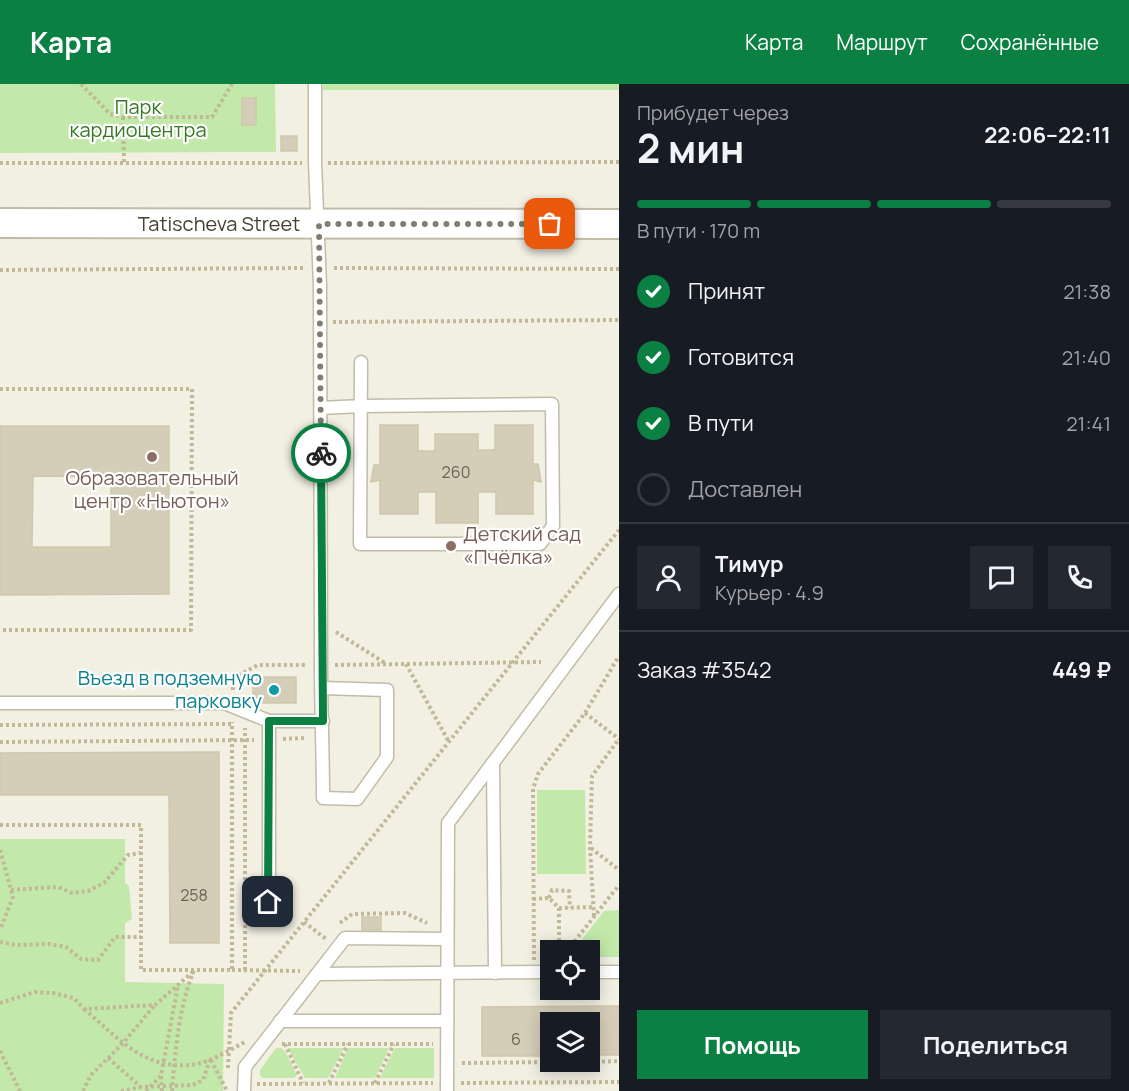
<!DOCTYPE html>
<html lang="ru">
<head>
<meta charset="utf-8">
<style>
  :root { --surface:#171b24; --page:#242831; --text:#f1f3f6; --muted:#9ea1a6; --line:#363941; --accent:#0b8043 }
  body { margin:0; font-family:Manrope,sans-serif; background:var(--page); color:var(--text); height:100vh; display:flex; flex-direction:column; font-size:22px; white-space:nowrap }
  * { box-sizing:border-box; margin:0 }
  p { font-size:20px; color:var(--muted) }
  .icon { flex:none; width:33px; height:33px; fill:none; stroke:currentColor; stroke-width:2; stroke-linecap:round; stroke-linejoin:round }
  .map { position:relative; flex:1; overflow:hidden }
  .side { display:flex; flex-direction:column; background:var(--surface); width:510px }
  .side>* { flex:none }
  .controls { position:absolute; left:540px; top:856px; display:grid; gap:12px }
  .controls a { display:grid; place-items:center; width:60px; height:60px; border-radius:0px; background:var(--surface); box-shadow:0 3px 15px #0003; font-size:30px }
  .pin { position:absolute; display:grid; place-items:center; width:51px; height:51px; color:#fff; margin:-26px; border-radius:12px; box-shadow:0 3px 9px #0006 }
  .courier { position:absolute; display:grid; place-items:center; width:60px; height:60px; margin:-30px; border:4px solid #0b8043; border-radius:50%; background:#fff; color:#222; box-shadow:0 2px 8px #0007 }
  .head em { font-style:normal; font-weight:700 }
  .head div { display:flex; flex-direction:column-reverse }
  .head { display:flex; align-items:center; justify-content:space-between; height:102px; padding:0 18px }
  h1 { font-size:39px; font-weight:700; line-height:45px }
  .bar { display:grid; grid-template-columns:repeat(4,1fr); gap:9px 6px; align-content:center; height:72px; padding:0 18px }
  .bar i { height:8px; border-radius:4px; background:var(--line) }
  .bar .on { background:var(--accent) }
  .bar p { grid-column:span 4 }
  .line { display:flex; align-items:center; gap:15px; padding:0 18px; border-top:2px solid var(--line) }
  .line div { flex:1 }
  .round { display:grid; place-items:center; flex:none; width:63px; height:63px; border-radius:0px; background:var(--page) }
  ol { padding:0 18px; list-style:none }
  li { display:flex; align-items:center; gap:18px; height:66px }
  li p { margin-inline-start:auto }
  li .icon { padding:6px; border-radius:50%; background:var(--accent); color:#fff; stroke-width:4 }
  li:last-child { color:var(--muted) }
  li i { width:33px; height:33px; border:3px solid var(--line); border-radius:50% }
  .action { display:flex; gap:12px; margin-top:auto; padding:12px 18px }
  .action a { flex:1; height:69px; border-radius:0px; background:var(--accent); color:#fff; font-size:24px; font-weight:700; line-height:69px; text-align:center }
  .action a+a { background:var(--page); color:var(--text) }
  header { display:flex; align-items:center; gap:36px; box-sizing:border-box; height:84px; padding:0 30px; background:var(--accent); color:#fff }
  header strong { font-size:28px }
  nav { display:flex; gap:33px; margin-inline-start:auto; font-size:21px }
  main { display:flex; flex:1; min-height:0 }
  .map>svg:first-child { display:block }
</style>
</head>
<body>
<header>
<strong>Карта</strong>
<nav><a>Карта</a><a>Маршрут</a><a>Сохранённые</a></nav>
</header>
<main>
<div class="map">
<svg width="619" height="1007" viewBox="0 0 619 1007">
  <rect width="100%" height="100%" fill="#f2f0e3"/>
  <!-- green -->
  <g fill="#c2e9a9">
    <path d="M0 0H275L276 68 0 69Z"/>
    <rect x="323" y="0" width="296" height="6"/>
    <path d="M537 706H585L586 790H537Z"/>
    <path d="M0 755H125V799L129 802 132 835 125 839V898L224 900 223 1007H0Z"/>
    <path d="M619 826V873H590V867H573L604 827Z"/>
    <path d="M281 964 285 967 297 991 294 994H262L260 991V986L276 964Z"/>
    <path d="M288 964H344L328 994H305Z"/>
    <path d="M348 964H389L375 994H335Z"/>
    <path d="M395 964H434V994H380Z"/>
  </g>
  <!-- building -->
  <g fill="#d4ceb8" stroke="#cfc7ab" stroke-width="1.5" fill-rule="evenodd">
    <rect x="242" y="14" width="14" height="27"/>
    <rect x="281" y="52" width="16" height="15"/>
    <path d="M380 341H418V367H435V350H478V366H495V341H533V380H538L541 398 533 396V430H496V408H478V439H436V408H418V430H380V396L371 398 374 381H380Z"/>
    <path d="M0 342H169V510L0 511ZM33 392 111 393V463H32Z"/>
    <path d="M257 593H296V619H257V615H253V597L257 598Z"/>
    <path d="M219 668V859H170L169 711H0V669Z"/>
    <rect x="362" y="833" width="19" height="13"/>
    <path d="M619 922V971H590V939H550V972H482V923Z"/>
  </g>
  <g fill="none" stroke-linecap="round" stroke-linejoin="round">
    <defs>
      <g id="service">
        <path d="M315 0V79L320 201 321 581C321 625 323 670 323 714L357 715 387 673V606L321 604"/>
        <path d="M321 324 361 322 552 320 553 442 540 460H360L361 278"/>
        <path d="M0 619H224L269 637V818"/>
        <path d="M269 637H323"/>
        <path d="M493 679 495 889"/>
        <path d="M590 888H619"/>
        <path d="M317 890 550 888"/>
        <path d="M280 937H447"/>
        <path d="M244 1007 245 983 345 854 447 855"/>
        <path d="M447 1007 448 739 619 510"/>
      </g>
      <path id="tertiary" d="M0 139 619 140"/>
    </defs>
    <!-- service casing -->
    <use href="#service" stroke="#c1bca8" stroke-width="15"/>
    <!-- tertiary casing -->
    <use href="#tertiary" stroke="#c1bca8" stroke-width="32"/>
    <!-- path -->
    <g stroke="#c0b896" stroke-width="4" stroke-dasharray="3 3" stroke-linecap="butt">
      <path d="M81 0 110 30 123 33H212L232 0"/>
      <path d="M123 33 124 78"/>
      <path d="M0 79H302"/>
      <path d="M328 79 619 78"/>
      <path d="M334 184 619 185"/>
      <path d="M0 186 305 184"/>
      <path d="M333 238 619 236"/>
      <path d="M0 305H192L191 546H0"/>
      <path d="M336 548 385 579"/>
      <path d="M406 580 449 658"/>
      <path d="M335 581 541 578"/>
      <path d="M233 606V594L258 581H306"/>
      <path d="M585 629 619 655"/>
      <path d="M0 641 233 640"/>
      <path d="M283 655 305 654"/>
      <path d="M0 658 254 656"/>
      <path d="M0 741H141V886H232V638"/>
      <path d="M591 764 619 786"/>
      <path d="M0 766 13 813 0 846"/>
      <path d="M11 806 58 803 72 809 88 807 104 799 128 771 141 769"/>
      <path d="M549 814 552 806 569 807 570 824"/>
      <path d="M533 815 549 814 559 824 594 823"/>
      <path d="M559 824V867"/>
      <path d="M594 832 590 764 592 692 619 655"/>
      <path d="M304 838 326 855"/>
      <path d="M340 839 352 830 405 829 427 839"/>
      <path d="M0 858 16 861 50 860 66 863 81 875 98 876 115 853H141"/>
      <path d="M567 867 619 801"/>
      <path d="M534 876 533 705 538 690 585 629 619 572"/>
      <path d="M232 886 300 887"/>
      <path d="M245 886V644"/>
      <path d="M0 919 35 908 53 909 74 914 84 925 155 921 195 886"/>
      <path d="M84 925C117 953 143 985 190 981 210 979 229 966 245 958"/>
      <path d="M282 960H433"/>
      <path d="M285 960 303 999"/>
      <path d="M0 967 20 1007"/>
      <path d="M108 974 141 1003 193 1001 203 996 210 976"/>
      <path d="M211 976 227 1007"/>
      <path d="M590 978 619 977"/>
      <path d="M462 979 550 978"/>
      <path d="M228 984 231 929 619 446"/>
      <path d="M329 999 348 960"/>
      <path d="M375 999 394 960"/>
      <path d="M461 999 619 998"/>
      <path d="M257 1000 433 999"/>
      <path d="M83 1007 91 991 123 959 154 922"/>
      <path d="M121 1007 141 1003"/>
      <path d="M146 1007 161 992"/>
      <path d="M162 1007 161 992 178 901"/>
      <path d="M172 1007C175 967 179 923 194 886"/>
    </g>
    <!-- service -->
    <use href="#service" stroke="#fff" stroke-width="12"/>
    <!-- tertiary -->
    <use href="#tertiary" stroke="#fff" stroke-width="28"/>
  </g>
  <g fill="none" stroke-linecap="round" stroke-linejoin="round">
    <!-- done -->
    <path stroke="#817e71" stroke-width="6" stroke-dasharray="0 10.8" d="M321 369 319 140H550"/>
    <!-- route -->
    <path stroke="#0b8043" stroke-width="8" d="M268 818 269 637H323L321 369"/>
  </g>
  <!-- markers -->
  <g fill="#8d6e63" stroke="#fff" stroke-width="2">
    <circle cx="152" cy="373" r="6"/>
    <circle cx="451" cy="462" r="6"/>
  </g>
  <circle fill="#0f9aa8" stroke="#fff" stroke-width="2" cx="274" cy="606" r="6"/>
  <g text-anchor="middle" stroke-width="4.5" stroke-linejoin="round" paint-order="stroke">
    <!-- number labels -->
    <g font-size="16" fill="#686454">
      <text x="456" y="394">260</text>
      <text x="194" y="817">258</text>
      <text x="516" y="961">6</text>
    </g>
    <!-- park labels -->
    <g font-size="20" fill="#377825" stroke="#fff">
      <text x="138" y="30">Парк<tspan x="138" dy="23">кардиоцентра</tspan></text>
    </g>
    <!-- street labels -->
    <g font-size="20" fill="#444033" stroke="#fff">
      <text x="219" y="147">Tatischeva Street</text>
    </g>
    <!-- education labels -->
    <g font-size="20" fill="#785e54" stroke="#fff">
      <text x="152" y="401">Образовательный<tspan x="152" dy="23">центр «Ньютон»</tspan></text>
      <text x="463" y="457" text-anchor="start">Детский сад<tspan x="463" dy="23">«Пчёлка»</tspan></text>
    </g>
    <!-- culture labels -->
    <g font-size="20" fill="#0d838f" stroke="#fff" text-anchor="end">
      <text x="262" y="601">Въезд в подземную<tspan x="262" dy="23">парковку</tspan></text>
    </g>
  </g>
</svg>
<div class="controls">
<a><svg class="icon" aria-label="locate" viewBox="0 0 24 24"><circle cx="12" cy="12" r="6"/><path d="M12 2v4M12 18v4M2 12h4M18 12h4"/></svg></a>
<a><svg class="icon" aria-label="layers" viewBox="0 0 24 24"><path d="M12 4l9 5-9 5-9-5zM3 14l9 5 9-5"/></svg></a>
</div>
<div class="pin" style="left:550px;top:140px;background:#ea580c"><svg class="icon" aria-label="bag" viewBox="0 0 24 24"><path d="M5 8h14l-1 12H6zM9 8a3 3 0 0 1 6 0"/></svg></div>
<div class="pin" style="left:268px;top:818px;background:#1f2937"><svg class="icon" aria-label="home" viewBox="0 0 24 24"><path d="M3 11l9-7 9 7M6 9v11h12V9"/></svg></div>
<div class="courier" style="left:321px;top:369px"><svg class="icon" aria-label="bike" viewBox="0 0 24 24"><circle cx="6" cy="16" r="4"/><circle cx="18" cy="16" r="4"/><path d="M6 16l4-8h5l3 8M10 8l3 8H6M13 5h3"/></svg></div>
</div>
<section class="side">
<div class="head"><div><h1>2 мин</h1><p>Прибудет через</p></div><em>22:06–22:11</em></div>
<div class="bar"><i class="on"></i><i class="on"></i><i class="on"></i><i></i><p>В пути · 170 m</p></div>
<ol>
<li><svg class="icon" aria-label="check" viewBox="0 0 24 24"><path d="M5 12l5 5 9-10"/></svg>Принят<p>21:38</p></li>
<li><svg class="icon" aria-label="check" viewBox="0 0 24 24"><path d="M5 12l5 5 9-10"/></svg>Готовится<p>21:40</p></li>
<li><svg class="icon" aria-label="check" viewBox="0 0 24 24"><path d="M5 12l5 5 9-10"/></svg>В пути<p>21:41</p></li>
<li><i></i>Доставлен</li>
</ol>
<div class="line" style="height:108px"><a class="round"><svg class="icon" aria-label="person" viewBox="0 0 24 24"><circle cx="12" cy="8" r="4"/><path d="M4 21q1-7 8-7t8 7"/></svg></a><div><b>Тимур</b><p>Курьер · 4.9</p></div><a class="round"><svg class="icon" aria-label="chat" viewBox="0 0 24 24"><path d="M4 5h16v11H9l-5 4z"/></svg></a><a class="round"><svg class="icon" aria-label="phone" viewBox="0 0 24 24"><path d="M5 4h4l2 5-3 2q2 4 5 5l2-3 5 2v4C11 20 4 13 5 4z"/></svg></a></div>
<div class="line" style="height:78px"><div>Заказ #3542</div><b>449 ₽</b></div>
<div class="action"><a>Помощь</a><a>Поделиться</a></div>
</section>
</main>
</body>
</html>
